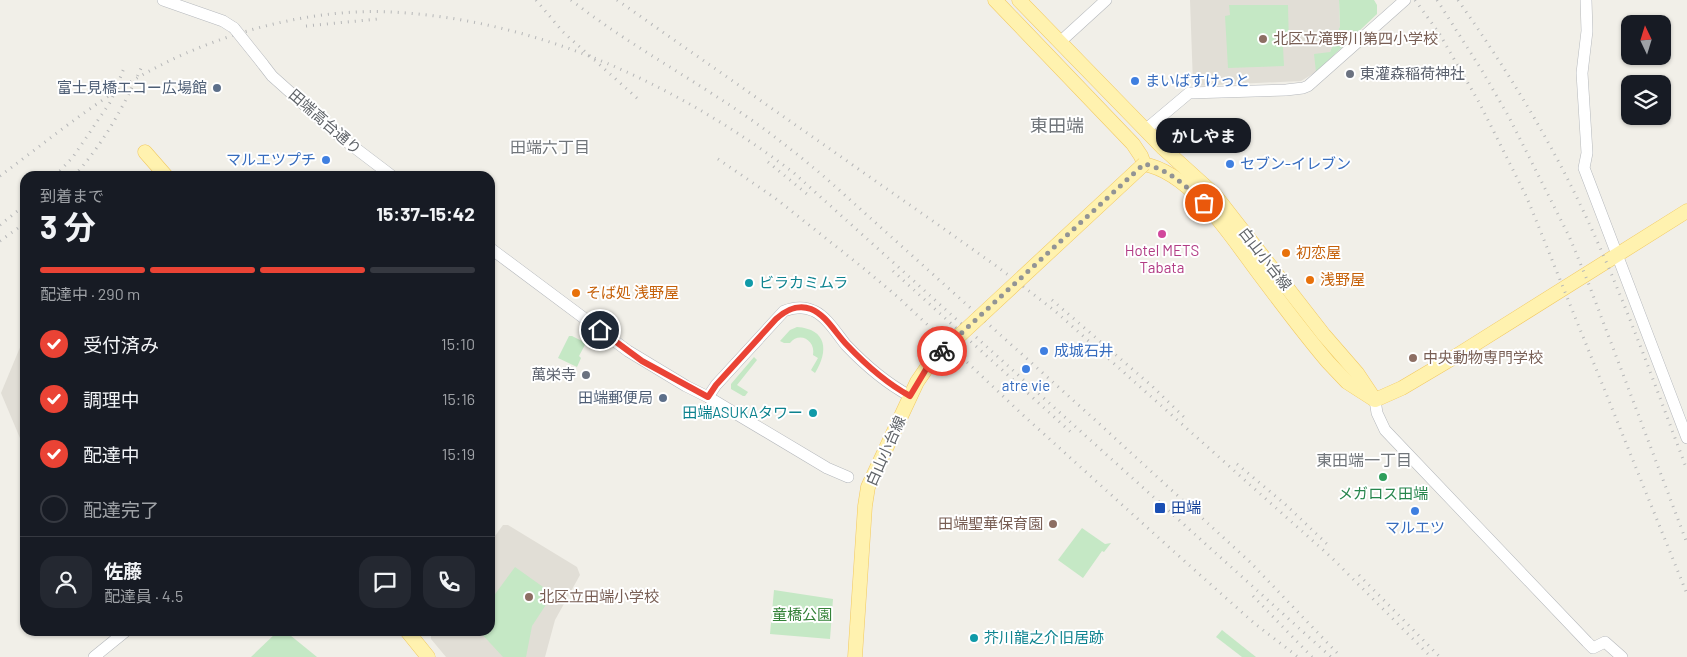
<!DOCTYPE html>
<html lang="ja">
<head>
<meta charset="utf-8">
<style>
  :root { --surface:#171b24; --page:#242831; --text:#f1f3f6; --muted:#9ea1a6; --line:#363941; --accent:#ea4335 }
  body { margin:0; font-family:Barlow,"Noto Sans JP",sans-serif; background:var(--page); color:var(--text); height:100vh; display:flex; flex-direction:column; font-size:19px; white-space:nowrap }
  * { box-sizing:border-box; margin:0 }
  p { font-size:16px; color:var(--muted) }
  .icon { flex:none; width:28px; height:28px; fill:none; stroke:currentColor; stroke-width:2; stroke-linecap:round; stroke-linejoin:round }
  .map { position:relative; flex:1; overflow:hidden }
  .panel { position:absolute; left:20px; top:171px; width:475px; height:465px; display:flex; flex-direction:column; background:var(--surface); border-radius:15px; box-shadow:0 1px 4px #0004 }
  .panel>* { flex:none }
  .needle { width:32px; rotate:356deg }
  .fabs { position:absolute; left:1621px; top:15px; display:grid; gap:10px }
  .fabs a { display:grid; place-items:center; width:50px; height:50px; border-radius:10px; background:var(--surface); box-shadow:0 1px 4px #0004; font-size:25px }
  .pin { position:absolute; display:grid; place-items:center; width:42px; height:42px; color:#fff; margin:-21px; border:2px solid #fff; border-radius:50%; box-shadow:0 1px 5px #0007 }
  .courier { position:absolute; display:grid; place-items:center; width:50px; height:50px; margin:-25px; border:4px solid #ea4335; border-radius:50%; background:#fff; color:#222; box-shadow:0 1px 6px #0007 }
  .bubble { position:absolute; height:35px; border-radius:15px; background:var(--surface); box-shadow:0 1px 4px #0004; font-size:16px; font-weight:700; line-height:35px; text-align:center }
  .summary em { font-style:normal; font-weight:700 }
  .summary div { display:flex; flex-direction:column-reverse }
  .summary { display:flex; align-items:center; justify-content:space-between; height:85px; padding:0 20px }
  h1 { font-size:32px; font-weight:700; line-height:38px }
  .bar { display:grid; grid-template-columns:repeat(4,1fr); gap:8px 5px; align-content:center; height:60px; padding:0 20px }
  .bar i { height:6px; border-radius:4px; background:var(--line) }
  .bar .active { background:var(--accent) }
  .bar p { grid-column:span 4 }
  .line { display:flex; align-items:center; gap:12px; padding:0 20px; border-top:1px solid var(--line) }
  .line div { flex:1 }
  .round { display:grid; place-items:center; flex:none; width:52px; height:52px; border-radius:15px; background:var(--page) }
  ol { padding:0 20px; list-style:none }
  li { display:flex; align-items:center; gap:15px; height:55px }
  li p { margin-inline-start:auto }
  li .icon { padding:5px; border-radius:50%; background:var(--accent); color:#fff; stroke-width:4 }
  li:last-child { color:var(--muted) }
  li i { width:28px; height:28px; border:2px solid var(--line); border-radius:50% }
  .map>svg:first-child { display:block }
</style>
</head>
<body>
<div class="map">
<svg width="1687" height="657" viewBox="0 0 1687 657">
  <rect width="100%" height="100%" fill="#f1efe8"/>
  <!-- education -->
  <g fill="#e1ded6">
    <path d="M1190 0H1339L1340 26 1330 52 1316 72 1301 81 1195 86 1193 84Z"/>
    <path d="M22 337 25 338V450L1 393 21 345Z"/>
    <path d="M503 525H508L577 567 580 575 555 620 545 657H446L431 639V631H490V543Z"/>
  </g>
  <!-- green -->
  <g fill="#c5e8c5">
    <path d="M1339 0H1374L1377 5V14L1316 72 1314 54 1330 52 1340 26Z"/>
    <path d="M1229 5H1288L1289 47H1283L1284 66 1228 68 1225 16 1230 15Z"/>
    <path d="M797 327C827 329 829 351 815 373L811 370 818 358 813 355C816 340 799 331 790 343H784L780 341 790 330Z"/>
    <path d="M569 336H572L586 343 579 356 581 358 577 367 558 358Z"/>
    <path d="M754 357 757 360 737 385 748 392 745 396H743L731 389V384Z"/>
    <path d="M1082 528 1105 544 1111 543 1104 552 1102 551 1083 578 1058 560Z"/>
    <path d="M515 567 553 594 532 626 526 657H503L479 631H490V601Z"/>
    <path d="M774 590 833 599 830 639 770 634Z"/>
    <path d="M1222 630 1256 657H1242L1216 637Z"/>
    <path d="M285 631 317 657H251L277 632Z"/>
  </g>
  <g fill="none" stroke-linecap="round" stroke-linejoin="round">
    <defs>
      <g id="minor">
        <path d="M163 0 223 21 234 28"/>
        <path d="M1586 0 1587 31 1582 73 1587 153 1584 168 1687 438"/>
        <path d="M1060 42 1106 0"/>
        <path d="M262 63 272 76 338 135 392 176"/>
        <path d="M1145 130 1189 93 1286 90 1303 88 1308 86 1405 0"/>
        <path d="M490 248 628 351 686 386 708 397 827 468 848 477"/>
        <path d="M708 397 716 385 784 311C794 307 804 306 814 311 827 317 837 334 846 345 865 365 886 383 910 396"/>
        <path d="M1375 400 1377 413 1385 430 1587 642 1593 648 1605 642 1622 657"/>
        <path d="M94 657 126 631"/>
      </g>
      <g id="major">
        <path d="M995 0 1133 144 1141 156 1144 164C1193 174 1231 237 1260 275 1282 304 1304 334 1328 362L1347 382 1375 400 1402 388 1456 356 1687 211"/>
        <path d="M1019 0 1163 148 1215 195 1324 335 1357 373 1373 397"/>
        <path d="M145 152 166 176"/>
        <path d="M407 631 428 657"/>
        <path d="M855 657 865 506 868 487 917 382 928 366 945 349"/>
      </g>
    </defs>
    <!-- minor casing -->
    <use href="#minor" stroke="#b5b8bc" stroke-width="12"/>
    <!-- major casing -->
    <use href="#major" stroke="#f2c960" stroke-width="15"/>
    <!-- minor -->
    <use href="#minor" stroke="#fff" stroke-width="11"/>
    <!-- major -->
    <use href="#major" stroke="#fff2af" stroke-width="14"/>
    <!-- rail -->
    <g stroke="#b6b7b8" stroke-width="3" stroke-dasharray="1 6" stroke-linecap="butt">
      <path d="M536 0 563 32 638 99"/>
      <path d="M571 0C625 42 684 74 740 112 771 133 800 156 828 180L1094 419 1250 562 1341 657"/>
      <path d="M617 0 947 231 999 268 1055 311 1331 557 1431 657"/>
      <path d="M1415 0 1439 33 1480 104 1527 198 1687 594"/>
      <path d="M1437 0 1481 69 1509 117 1569 236 1588 282 1687 543"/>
      <path d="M1458 0C1493 50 1526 101 1555 155 1609 255 1647 364 1687 470"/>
      <path d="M306 26 378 19"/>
      <path d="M718 159 775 198 862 267 899 298 1023 415 1171 549 1254 623 1298 657"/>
      <path d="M768 162 807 194"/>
      <path d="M0 176C50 139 104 94 159 66 227 31 315 8 392 12 540 20 678 85 794 173L1331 657"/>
      <path d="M55 176 73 157 111 101 124 68"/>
      <path d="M74 176C104 143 124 106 142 66"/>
      <path d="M0 225 25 205"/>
      <path d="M0 241 25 223"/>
      <path d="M893 271 1074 435"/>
      <path d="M1052 300 1152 386 1186 419"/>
      <path d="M1237 464 1285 504 1327 544"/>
      <path d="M1359 575 1440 657"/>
      <path d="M1253 596 1312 657"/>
    </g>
    <defs>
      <path id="minor-bridge" d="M234 28 262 63"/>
      <path id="major-bridge" d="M945 349 1144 164"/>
    </defs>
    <!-- minor-bridge casing -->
    <use href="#minor-bridge" stroke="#b5b8bc" stroke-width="12" stroke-linecap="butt"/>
    <!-- major-bridge casing -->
    <use href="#major-bridge" stroke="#f2c960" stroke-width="15" stroke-linecap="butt"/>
    <!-- minor-bridge -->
    <use href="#minor-bridge" stroke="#fff" stroke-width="11"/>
    <!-- major-bridge -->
    <use href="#major-bridge" stroke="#fff2af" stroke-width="14"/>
  </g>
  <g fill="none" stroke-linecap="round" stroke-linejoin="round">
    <!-- done -->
    <path stroke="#929495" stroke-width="5" stroke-dasharray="0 9" d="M942 351 1144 164C1168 169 1186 186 1204 203"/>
    <!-- route -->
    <path stroke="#ea4335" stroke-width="6" d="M600 330 642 361 708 397 716 385 776 319C786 310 797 304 811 309 826 315 836 334 847 345 866 365 886 383 910 396L928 366 942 351"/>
  </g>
  <!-- markers -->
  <g fill="#8d6e63" stroke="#fff" stroke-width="2">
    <circle cx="1263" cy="39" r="5"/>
    <circle cx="1413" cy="358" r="5"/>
    <circle cx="1053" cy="524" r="5"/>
    <circle cx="529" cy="597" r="5"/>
  </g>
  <g fill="#6b7280" stroke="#fff" stroke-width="2">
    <circle cx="1350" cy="74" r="5"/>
    <circle cx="586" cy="375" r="5"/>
  </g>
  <g fill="#3f7fe0" stroke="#fff" stroke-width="2">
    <circle cx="1135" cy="81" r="5"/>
    <circle cx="326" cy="160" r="5"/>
    <circle cx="1230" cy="164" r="5"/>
    <circle cx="1044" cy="351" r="5"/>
    <circle cx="1026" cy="369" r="5"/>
    <circle cx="1415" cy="511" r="5"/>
  </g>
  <g fill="#5c6f8a" stroke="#fff" stroke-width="2">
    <circle cx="217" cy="88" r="5"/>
    <circle cx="663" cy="398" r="5"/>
  </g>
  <circle fill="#d1479c" stroke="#fff" stroke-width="2" cx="1162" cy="234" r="5"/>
  <g fill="#e8710a" stroke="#fff" stroke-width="2">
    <circle cx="1286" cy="253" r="5"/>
    <circle cx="1310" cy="280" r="5"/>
    <circle cx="576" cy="293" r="5"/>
  </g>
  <g fill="#0f9aa8" stroke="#fff" stroke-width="2">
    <circle cx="749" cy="283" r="5"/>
    <circle cx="813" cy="413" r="5"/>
    <circle cx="974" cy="638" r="5"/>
  </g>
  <circle fill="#2e9e5b" stroke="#fff" stroke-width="2" cx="1383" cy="477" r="5"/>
  <rect fill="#1a4fb4" stroke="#fff" stroke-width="2" x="1154" y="502" width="12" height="12" rx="2.5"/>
  <g text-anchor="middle" stroke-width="4" stroke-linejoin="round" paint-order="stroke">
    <!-- education labels -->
    <g font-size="15" fill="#785e54" stroke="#fff" text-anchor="start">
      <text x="1273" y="44">北区立滝野川第四小学校</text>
      <text x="1423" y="363">中央動物専門学校</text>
      <text x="1043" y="529" text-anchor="end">田端聖華保育園</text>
      <text x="539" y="602">北区立田端小学校</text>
    </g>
    <!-- worship labels -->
    <g font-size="15" fill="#5b616d" stroke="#fff" text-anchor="start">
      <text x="1360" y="79">東灌森稲荷神社</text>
      <text x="576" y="380" text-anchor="end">萬栄寺</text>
    </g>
    <!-- shop labels -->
    <g font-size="15" fill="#366cbe" stroke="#fff" text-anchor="start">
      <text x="1145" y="86">まいばすけっと</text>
      <text x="316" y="165" text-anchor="end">マルエツプチ</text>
      <text x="1240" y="169">セブン-イレブン</text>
      <text x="1054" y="356">成城石井</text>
      <text x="1026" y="391" text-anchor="middle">atre vie</text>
      <text x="1415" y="533" text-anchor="middle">マルエツ</text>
    </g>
    <!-- service labels -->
    <g font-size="15" fill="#4e5e75" stroke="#fff" text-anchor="end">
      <text x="207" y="93">富士見橋エコー広場館</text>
      <text x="653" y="403">田端郵便局</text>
    </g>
    <!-- street labels -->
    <g font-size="15" fill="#5f6368" stroke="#fff">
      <text transform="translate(325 122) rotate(41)" y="5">田端高台通り</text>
      <text transform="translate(1265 259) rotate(52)" y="5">白山小台線</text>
      <text transform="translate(886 451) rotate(-66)" y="5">白山小台線</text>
    </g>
    <!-- hotel labels -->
    <g font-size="15" fill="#b23c85" stroke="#fff">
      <text x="1162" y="256">Hotel METS<tspan x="1162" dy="17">Tabata</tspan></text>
    </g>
    <!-- food labels -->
    <g font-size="15" fill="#c56008" stroke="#fff" text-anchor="start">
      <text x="1296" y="258">初恋屋</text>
      <text x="1320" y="285">浅野屋</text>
      <text x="586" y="298">そば処 浅野屋</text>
    </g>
    <!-- culture labels -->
    <g font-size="15" fill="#0d838f" stroke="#fff" text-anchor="start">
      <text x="759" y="288">ビラカミムラ</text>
      <text x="803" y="418" text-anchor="end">田端ASUKAタワー</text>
      <text x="984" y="643">芥川龍之介旧居跡</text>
    </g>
    <!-- leisure labels -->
    <g font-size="15" fill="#27864d" stroke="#fff">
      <text x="1383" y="499">メガロス田端</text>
    </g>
    <!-- transit labels -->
    <g font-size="15" fill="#164399" stroke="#fff" text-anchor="start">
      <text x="1171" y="513">田端</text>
    </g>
    <!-- park labels -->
    <g font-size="15" fill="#348238" stroke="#fff">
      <text x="802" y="620">童橋公園</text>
    </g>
    <!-- neighbourhood labels -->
    <g font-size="16" fill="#70757a" stroke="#fff">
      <text x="550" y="153">田端六丁目</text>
      <text x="1364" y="466">東田端一丁目</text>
    </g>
    <!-- quarter labels -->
    <g font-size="18" fill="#70757a" stroke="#fff">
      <text x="1057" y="132">東田端</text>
    </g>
  </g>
</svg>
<div class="fabs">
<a><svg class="needle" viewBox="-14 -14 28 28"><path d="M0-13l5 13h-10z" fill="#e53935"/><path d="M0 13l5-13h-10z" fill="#9ea1a6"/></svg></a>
<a><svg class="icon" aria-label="layers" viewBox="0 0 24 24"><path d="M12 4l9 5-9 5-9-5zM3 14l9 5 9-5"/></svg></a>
</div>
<div class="pin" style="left:1204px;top:203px;background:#ea580c"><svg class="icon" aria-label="bag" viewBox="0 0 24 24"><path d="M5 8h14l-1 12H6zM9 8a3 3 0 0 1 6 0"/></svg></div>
<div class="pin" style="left:600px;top:330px;background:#1f2937"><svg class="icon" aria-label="home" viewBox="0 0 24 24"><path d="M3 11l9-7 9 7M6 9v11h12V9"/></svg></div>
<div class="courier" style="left:942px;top:351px"><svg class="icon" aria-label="bike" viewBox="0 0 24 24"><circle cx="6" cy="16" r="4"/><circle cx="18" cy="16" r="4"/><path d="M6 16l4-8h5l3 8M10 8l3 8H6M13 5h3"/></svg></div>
<div class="bubble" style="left:1156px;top:118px;width:95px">かしやま</div>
<section class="panel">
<div class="summary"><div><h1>3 分</h1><p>到着まで</p></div><em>15:37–15:42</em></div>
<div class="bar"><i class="active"></i><i class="active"></i><i class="active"></i><i></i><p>配達中 · 290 m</p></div>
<ol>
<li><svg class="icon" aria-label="check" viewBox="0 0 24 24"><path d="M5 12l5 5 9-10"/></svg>受付済み<p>15:10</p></li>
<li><svg class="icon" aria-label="check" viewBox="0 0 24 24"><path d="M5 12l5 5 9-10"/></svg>調理中<p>15:16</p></li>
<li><svg class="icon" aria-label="check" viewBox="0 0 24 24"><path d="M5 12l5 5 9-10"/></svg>配達中<p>15:19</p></li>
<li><i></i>配達完了</li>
</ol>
<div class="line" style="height:90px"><a class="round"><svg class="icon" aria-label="person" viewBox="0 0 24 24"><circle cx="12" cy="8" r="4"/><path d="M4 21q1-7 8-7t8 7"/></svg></a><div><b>佐藤</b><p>配達員 · 4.5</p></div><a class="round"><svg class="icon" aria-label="chat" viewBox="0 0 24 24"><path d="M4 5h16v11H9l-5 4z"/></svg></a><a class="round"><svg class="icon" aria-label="phone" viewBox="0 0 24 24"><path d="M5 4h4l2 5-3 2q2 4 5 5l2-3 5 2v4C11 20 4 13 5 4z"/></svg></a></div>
</section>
</div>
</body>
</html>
